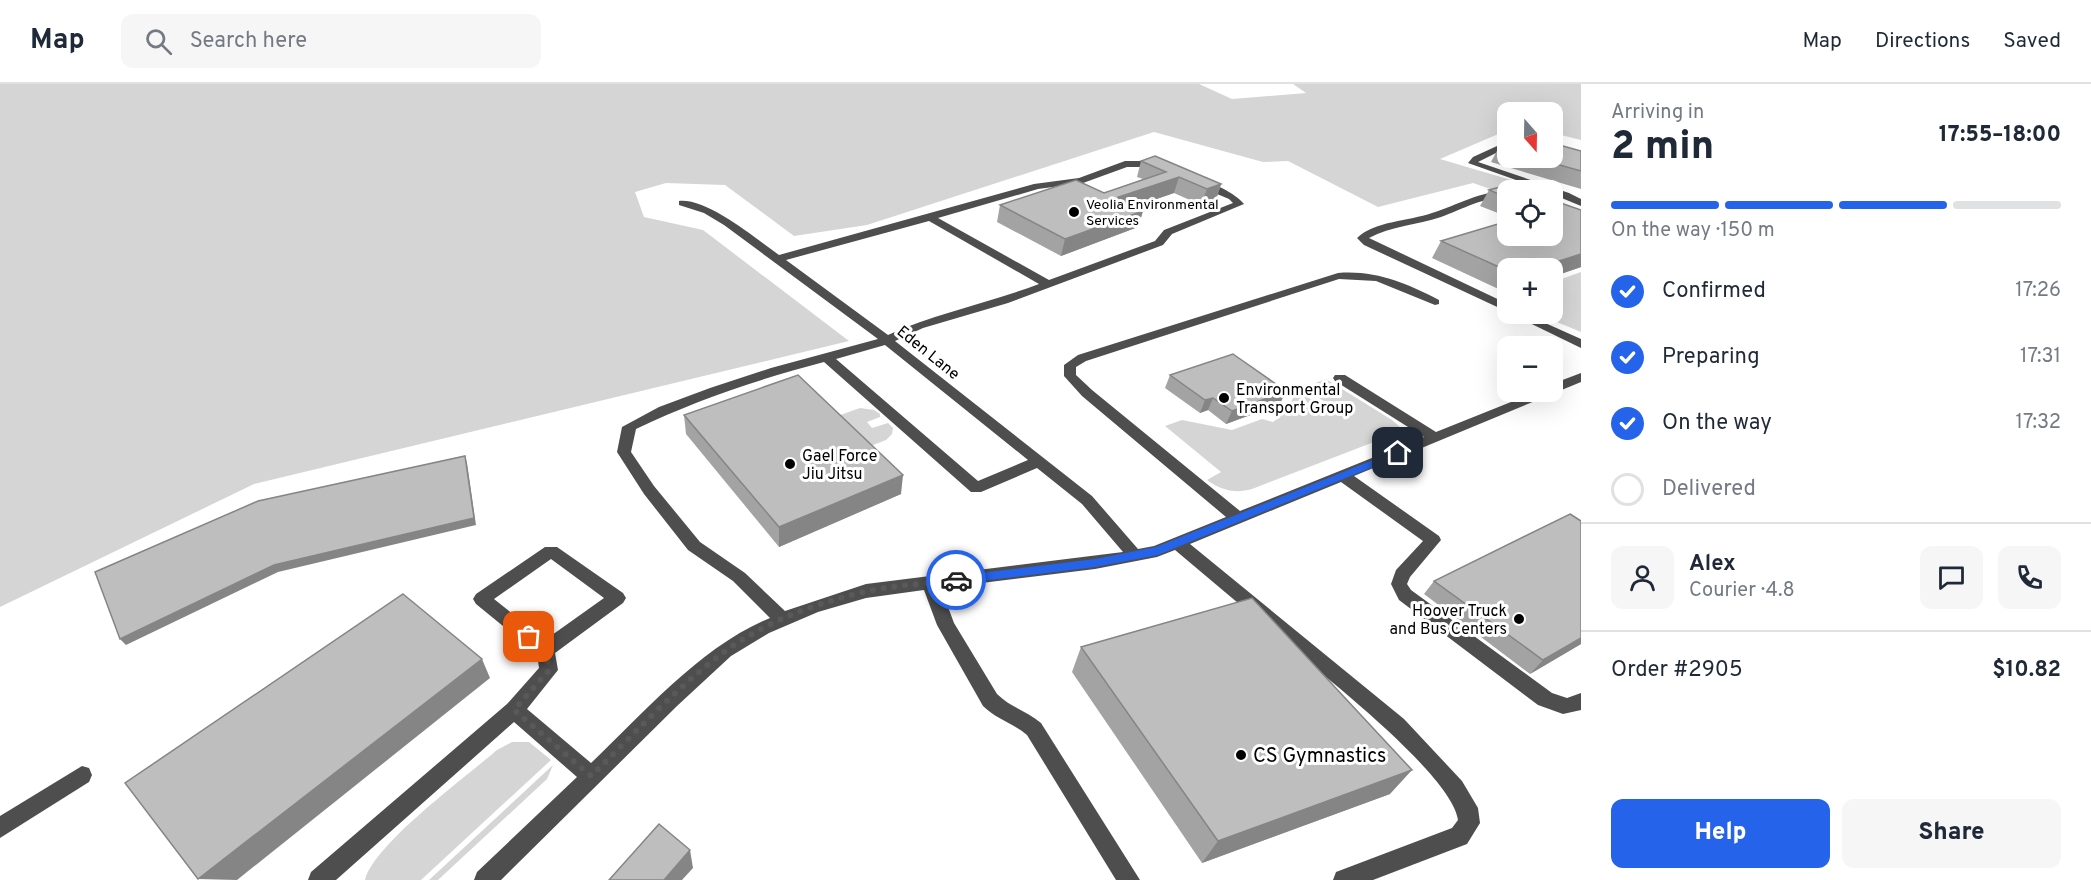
<!DOCTYPE html>
<html lang="en">
<head>
<meta charset="utf-8">
<style>
  :root { --surface:#fff; --page:#f6f6f7; --text:#1f2937; --muted:#747a83; --line:#e0e1e3; --accent:#2563eb }
  body { margin:0; font-family:Overpass,sans-serif; background:var(--page); color:var(--text); height:100vh; display:flex; flex-direction:column; font-size:22px; white-space:nowrap }
  * { box-sizing:border-box; margin:0 }
  p { font-size:20px; color:var(--muted) }
  .icon { flex:none; width:33px; height:33px; fill:none; stroke:currentColor; stroke-width:2; stroke-linecap:round; stroke-linejoin:round }
  .map { position:relative; flex:1; overflow:hidden }
  .side { display:flex; flex-direction:column; background:var(--surface); width:510px }
  .side>* { flex:none }
  .needle { width:39px; rotate:160deg }
  .buttons { position:absolute; left:1497px; top:18px; display:grid; gap:12px }
  .buttons a { display:grid; place-items:center; width:66px; height:66px; border-radius:12px; background:var(--surface); box-shadow:0 6px 24px #0002; font-size:30px }
  .pin { position:absolute; display:grid; place-items:center; width:51px; height:51px; color:#fff; margin:-26px; border-radius:12px; box-shadow:0 3px 9px #0006 }
  .courier { position:absolute; display:grid; place-items:center; width:60px; height:60px; margin:-30px; border:4px solid #2563eb; border-radius:50%; background:#fff; color:#222; box-shadow:0 2px 8px #0007 }
  .overview em { font-style:normal; font-weight:800 }
  .overview div { display:flex; flex-direction:column-reverse }
  .overview { display:flex; align-items:center; justify-content:space-between; height:102px; padding:0 30px }
  h1 { font-size:39px; font-weight:800; line-height:45px }
  .bar { display:grid; grid-template-columns:repeat(4,1fr); gap:9px 6px; align-content:center; height:72px; padding:0 30px }
  .bar i { height:8px; border-radius:4px; background:var(--line) }
  .bar .current { background:var(--accent) }
  .bar p { grid-column:span 4 }
  .line { display:flex; align-items:center; gap:15px; padding:0 30px; border-top:2px solid var(--line) }
  .line div { flex:1 }
  .round { display:grid; place-items:center; flex:none; width:63px; height:63px; border-radius:12px; background:var(--page) }
  ol { padding:0 30px; list-style:none }
  li { display:flex; align-items:center; gap:18px; height:66px }
  li p { margin-inline-start:auto }
  li .icon { padding:6px; border-radius:50%; background:var(--accent); color:#fff; stroke-width:4 }
  li:last-child { color:var(--muted) }
  li i { width:33px; height:33px; border:3px solid var(--line); border-radius:50% }
  .cta { display:flex; gap:12px; margin-top:auto; padding:12px 30px }
  .cta a { flex:1; height:69px; border-radius:12px; background:var(--accent); color:#fff; font-size:24px; font-weight:800; line-height:69px; text-align:center }
  .cta a+a { background:var(--page); color:var(--text) }
  header { display:flex; align-items:center; gap:36px; box-sizing:border-box; height:84px; padding:0 30px; background:var(--surface); border-bottom:2px solid var(--line) }
  header strong { font-size:28px }
  nav { display:flex; gap:33px; margin-inline-start:auto; font-size:21px }
  .search { width:420px; height:54px; background:var(--page); display:flex; align-items:center; gap:15px; box-sizing:border-box; padding:0 21px; border-radius:12px; color:var(--muted); font-size:22px }
  main { display:flex; flex:1; min-height:0 }
  .map>svg:first-child { display:block }
</style>
</head>
<body>
<header>
<strong>Map</strong>
<div class="search"><svg class="icon" aria-label="search" viewBox="0 0 24 24"><circle cx="10" cy="10" r="6"/><path d="M15 15l6 6"/></svg>Search here</div>
<nav><a>Map</a><a>Directions</a><a>Saved</a></nav>
</header>
<main>
<div class="map">
<svg width="1581" height="796" viewBox="0 0 1581 796">
  <rect width="100%" height="100%" fill="#fff"/>
  <!-- green -->
  <g fill="#d5d5d5">
    <path d="M0 0H1199L1232 15 1306 9 1293 0H1581V56L1553 49 1552 28H1508L1507 37H1505L1503 48 1440 75 1511 96 1515 102 1527 106H1493L1473 99 1378 123 1288 77 1263 78 1154 48 867 141 794 152 725 101 666 99 635 108 644 133 703 146 849 257 254 400 0 523Z"/>
    <path d="M1581 188V248L1547 234H1539L1529 230H1552L1553 198Z"/>
    <path d="M1326 295 1392 336 1400 343V348L1252 405C1235 410 1221 406 1207 396L1221 388 1165 342 1182 336 1232 346 1262 335 1273 338 1277 335 1274 331 1288 325 1296 307 1321 321 1327 319 1302 304Z"/>
    <path d="M860 324 874 326 880 330V333L867 338 872 344 888 339 893 344 892 350 886 356 863 365 832 334Z"/>
    <path d="M512 658H529L551 676 421 796H365C374 760 466 693 497 666Z"/>
    <path d="M553 681 547 695 438 796H429Z"/>
  </g>
  <g fill="none" stroke-linecap="round" stroke-linejoin="round">
    <!-- minor -->
    <g fill="#4e4e4e" fill-rule="evenodd">
      <path d="M1508 57V63L1478 78 1569 109 1581 115V122L1552 110V106H1544L1468 79 1473 73Z"/>
      <path d="M1125 77H1151L1163 83 1159 86 1150 83H1127L1083 99 1038 105 938 134 1049 196 1155 157 1164 146 1233 119 1229 115 1198 102V98C1212 97 1235 109 1244 120L1172 150 1163 161 1008 219 923 244 895 257 1092 412 1138 465 1154 462 1226 433 1082 312 1064 292V281L1078 271 1338 189C1376 186 1406 199 1439 216V220L1435 221 1376 197 1339 195 1086 277 1076 283V291L1092 306 1240 427 1424 353 1335 297 1333 294 1335 291H1345L1436 348 1536 308H1552V300L1581 289V298L1354 392 1439 452 1441 456 1410 493 1407 500 1411 506 1552 609 1567 614 1581 609V626L1563 630 1538 621 1399 516 1391 500 1396 486 1423 457 1341 398 1190 460 1404 635 1462 697 1478 724 1480 739 1467 760 1373 796H1333L1336 788 1452 744 1458 736C1452 692 1328 595 1291 564 1253 531 1214 499 1175 466L1157 473 1095 485 941 504 954 539 997 610C1010 623 1027 627 1041 639L1140 796H1116L1027 651C1013 639 996 635 983 622L937 541 924 506 866 514 818 528 769 549 731 572 677 622 501 796H474L477 788 577 693 514 638 336 796H308L311 788 507 620 539 584 537 570 476 520 473 515 476 510 545 463H557L623 509 626 514 623 519 555 569 558 586 527 625 591 679C644 629 701 562 770 534L733 497 688 466 644 410 617 368 622 343 659 323 710 304 771 284 878 255 724 141 704 129 679 121V117C708 114 756 155 779 171L1034 100 1079 94ZM929 137 1039 200C989 219 936 229 888 251L786 176ZM885 261 1028 376 978 397 836 275ZM824 278 971 408H981L1037 384 1082 420 1123 468 866 500 785 527 745 489 700 458 654 402 631 368 636 345C696 316 759 295 824 278ZM551 475 604 514 545 556 494 515Z"/>
      <path d="M1508 107V113C1483 113 1463 125 1441 133 1417 141 1391 142 1369 154L1508 220V228L1364 161 1357 154C1375 137 1409 137 1432 129 1458 121 1480 107 1508 107Z"/>
      <path d="M1511 230H1525L1581 255V264Z"/>
      <path d="M82 682 89 684 92 691 89 698 0 754V732Z"/>
    </g>
  </g>
  <!-- wall -->
  <g fill="#a3a3a3">
    <path d="M1508 59V74H1552L1581 67V105L1491 78 1499 63Z"/>
    <path d="M1141 77 1221 100 1216 116 1201 121 1174 109 1134 123 1143 127 1138 143 1061 172 997 138 1000 121 1104 109 1143 95 1137 93Z"/>
    <path d="M1489 106H1508V133L1480 122Z"/>
    <path d="M1441 157 1581 183 1552 193V184H1508V208L1507 209 1432 174Z"/>
    <path d="M1170 291 1280 320 1226 340 1208 326 1200 329 1165 304Z"/>
    <path d="M684 331 901 410 779 463 686 350Z"/>
    <path d="M1581 437V560L1530 590 1424 510 1434 497Z"/>
    <path d="M1081 563 1390 710 1202 779 1072 588Z"/>
  </g>
  <!-- shaded-wall -->
  <g fill="#858585">
    <path d="M1179 93 1174 109 1112 130 1116 114Z"/>
    <path d="M1221 100 1216 116 1201 121 1207 105Z"/>
    <path d="M1143 127 1138 143 1061 172 1065 155Z"/>
    <path d="M1581 170V183L1552 193V184H1537Z"/>
    <path d="M1286 307 1280 320 1226 340 1232 327Z"/>
    <path d="M1213 314 1208 326 1200 329 1205 316Z"/>
    <path d="M465 372 467 379 476 441 278 488 126 561 120 555Z"/>
    <path d="M903 391 901 410 779 463V443Z"/>
    <path d="M1581 554V560L1530 590 1543 576Z"/>
    <path d="M482 575 490 594 237 796 198 795Z"/>
    <path d="M1412 686 1390 710 1202 779 1218 757Z"/>
    <path d="M690 766 693 784 682 796H664Z"/>
  </g>
  <!-- building -->
  <g fill="#bebebe" stroke="#858585" stroke-width="1.5">
    <path d="M1508 59V65L1499 63Z"/>
    <path d="M1552 59 1581 67V87L1535 74H1552Z"/>
    <path d="M1155 72 1221 100 1207 105 1179 93 1116 114 1143 127 1065 155 1000 121 1076 96 1104 109 1166 88 1141 77Z"/>
    <path d="M1511 100 1528 106H1508V114L1489 106Z"/>
    <path d="M1552 116 1581 126V170L1537 184H1508V187L1441 157 1508 137V152H1552Z"/>
    <path d="M1233 270 1286 307 1232 327 1213 314 1205 316 1170 291Z"/>
    <path d="M798 291 903 391 779 443 684 331Z"/>
    <path d="M465 372 474 434 274 481 120 555 95 488 258 417Z"/>
    <path d="M1570 430 1581 437V554L1543 576 1434 497Z"/>
    <path d="M403 510 482 575 198 795 125 699Z"/>
    <path d="M1252 514 1412 686 1218 757 1081 563Z"/>
    <path d="M659 740 690 766 664 796H609Z"/>
  </g>
  <!-- route -->
  <path fill="#2563eb" d="M1398 366 1403 369 1402 371 1158 471 1095 483 956 500 951 496 956 492 1095 475 1156 463Z"/>
  <g fill="none" stroke-linecap="round" stroke-linejoin="round">
    <!-- done -->
    <path stroke="#595959" stroke-width="6" stroke-dasharray="0 10.8" d="M529 553 545 566 549 586 514 626 591 692C633 651 677 603 724 568 761 541 805 523 848 512 883 502 920 500 956 496"/>
  </g>
  <!-- markers -->
  <g fill="#000" stroke="#fff" stroke-width="2">
    <circle cx="1074" cy="128" r="6"/>
    <circle cx="1224" cy="314" r="6"/>
    <circle cx="790" cy="380" r="6"/>
    <circle cx="1519" cy="535" r="6"/>
    <circle cx="1241" cy="671" r="6"/>
  </g>
  <g text-anchor="middle" stroke-width="6" stroke-linejoin="round" paint-order="stroke">
    <!-- far-poi labels -->
    <g font-size="14" fill="#000" stroke="#fff" text-anchor="start">
      <text x="1086" y="125">Veolia Environmental<tspan x="1086" dy="16">Services</tspan></text>
    </g>
    <!-- street labels -->
    <g font-size="16" fill="#000" stroke="#fff">
      <text transform="translate(929 268) rotate(39)" y="6">Eden Lane</text>
    </g>
    <!-- poi labels -->
    <g font-size="16" fill="#000" stroke="#fff" text-anchor="start">
      <text x="1236" y="311">Environmental<tspan x="1236" dy="18">Transport Group</tspan></text>
      <text x="802" y="377">Gael Force<tspan x="802" dy="18">Jiu Jitsu</tspan></text>
      <text x="1507" y="532" text-anchor="end">Hoover Truck<tspan x="1507" dy="18">and Bus Centers</tspan></text>
    </g>
    <!-- near-poi labels -->
    <g font-size="20" fill="#000" stroke="#fff" text-anchor="start">
      <text x="1253" y="678">CS Gymnastics</text>
    </g>
  </g>
</svg>
<div class="buttons">
<a><svg class="needle" viewBox="-14 -14 28 28"><path d="M0-13l5 13h-10z" fill="#e53935"/><path d="M0 13l5-13h-10z" fill="#747a83"/></svg></a>
<a><svg class="icon" aria-label="locate" viewBox="0 0 24 24"><circle cx="12" cy="12" r="6"/><path d="M12 2v4M12 18v4M2 12h4M18 12h4"/></svg></a>
<a>+</a>
<a>−</a>
</div>
<div class="pin" style="left:529px;top:553px;background:#ea580c"><svg class="icon" aria-label="bag" viewBox="0 0 24 24"><path d="M5 8h14l-1 12H6zM9 8a3 3 0 0 1 6 0"/></svg></div>
<div class="pin" style="left:1398px;top:369px;background:#1f2937"><svg class="icon" aria-label="home" viewBox="0 0 24 24"><path d="M3 11l9-7 9 7M6 9v11h12V9"/></svg></div>
<div class="courier" style="left:956px;top:496px"><svg class="icon" aria-label="car" viewBox="0 0 24 24"><path d="M5 17H2v-5l4-1 3-4h7l3 4 3 1v5h-3M9 17h6M6 11h13"/><circle cx="7" cy="17" r="2"/><circle cx="17" cy="17" r="2"/></svg></div>
</div>
<section class="side">
<div class="overview"><div><h1>2 min</h1><p>Arriving in</p></div><em>17:55–18:00</em></div>
<div class="bar"><i class="current"></i><i class="current"></i><i class="current"></i><i></i><p>On the way · 150 m</p></div>
<ol>
<li><svg class="icon" aria-label="check" viewBox="0 0 24 24"><path d="M5 12l5 5 9-10"/></svg>Confirmed<p>17:26</p></li>
<li><svg class="icon" aria-label="check" viewBox="0 0 24 24"><path d="M5 12l5 5 9-10"/></svg>Preparing<p>17:31</p></li>
<li><svg class="icon" aria-label="check" viewBox="0 0 24 24"><path d="M5 12l5 5 9-10"/></svg>On the way<p>17:32</p></li>
<li><i></i>Delivered</li>
</ol>
<div class="line" style="height:108px"><a class="round"><svg class="icon" aria-label="person" viewBox="0 0 24 24"><circle cx="12" cy="8" r="4"/><path d="M4 21q1-7 8-7t8 7"/></svg></a><div><b>Alex</b><p>Courier · 4.8</p></div><a class="round"><svg class="icon" aria-label="chat" viewBox="0 0 24 24"><path d="M4 5h16v11H9l-5 4z"/></svg></a><a class="round"><svg class="icon" aria-label="phone" viewBox="0 0 24 24"><path d="M5 4h4l2 5-3 2q2 4 5 5l2-3 5 2v4C11 20 4 13 5 4z"/></svg></a></div>
<div class="line" style="height:78px"><div>Order #2905</div><b>$10.82</b></div>
<div class="cta"><a>Help</a><a>Share</a></div>
</section>
</main>
</body>
</html>
